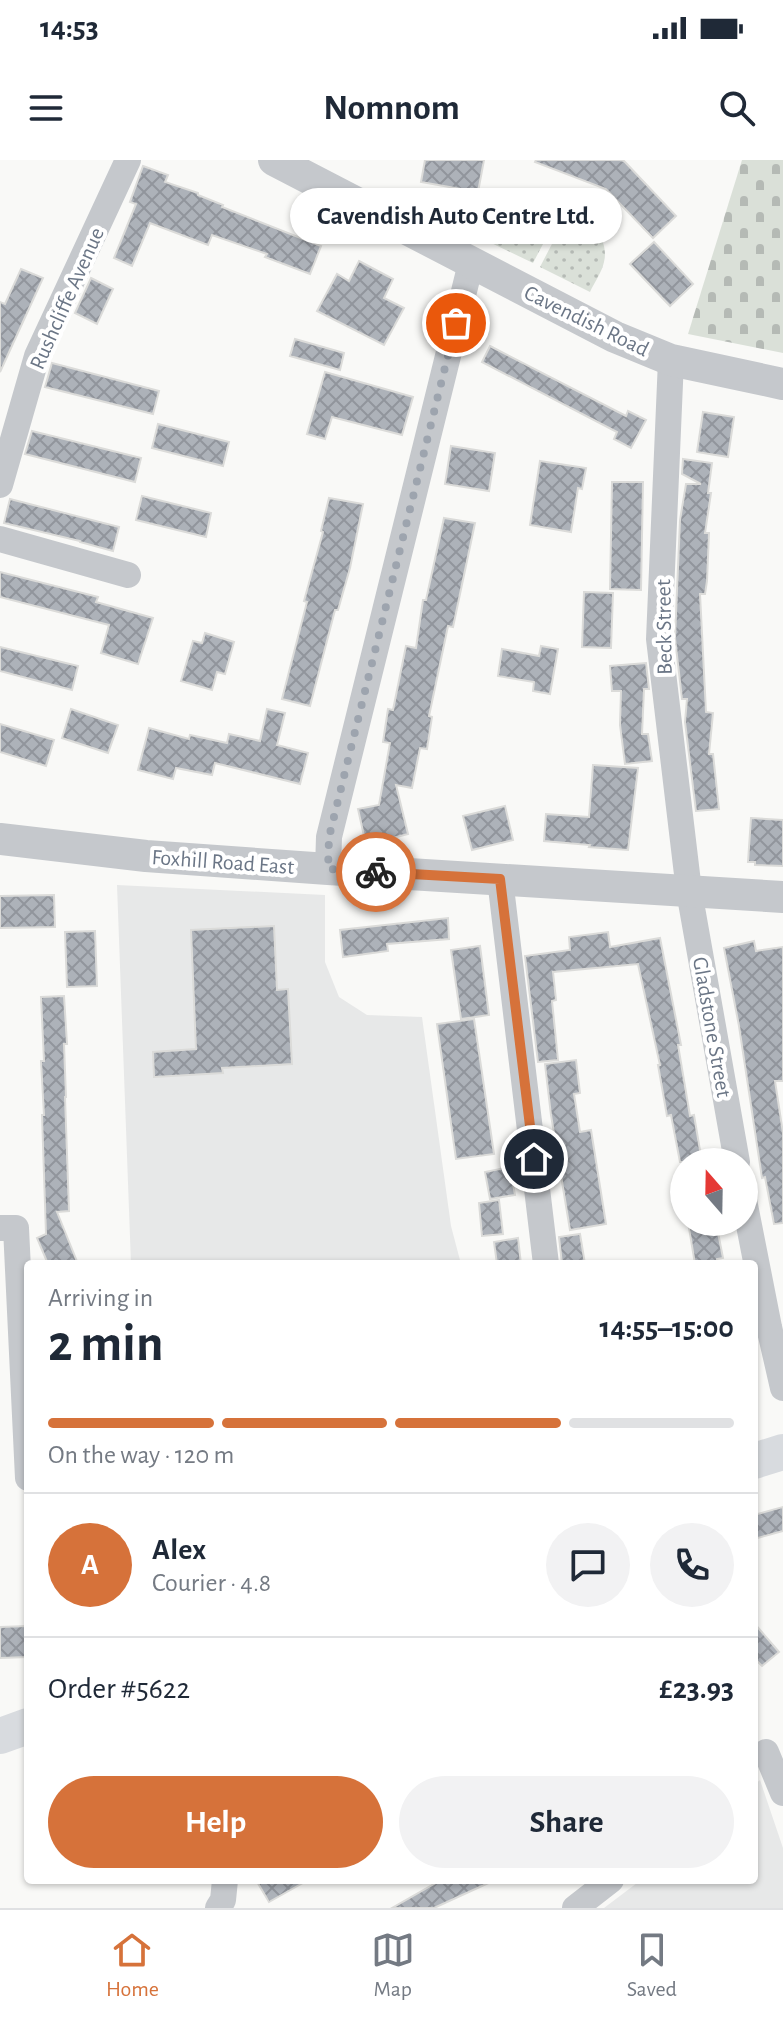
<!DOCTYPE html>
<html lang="en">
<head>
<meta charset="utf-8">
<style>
  :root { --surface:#fff; --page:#f2f2f3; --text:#1f2937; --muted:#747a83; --line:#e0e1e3; --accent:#d6723a }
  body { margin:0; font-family:"Alegreya Sans",sans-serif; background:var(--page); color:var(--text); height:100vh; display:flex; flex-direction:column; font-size:30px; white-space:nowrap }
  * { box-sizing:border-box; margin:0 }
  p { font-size:26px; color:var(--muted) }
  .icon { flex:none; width:44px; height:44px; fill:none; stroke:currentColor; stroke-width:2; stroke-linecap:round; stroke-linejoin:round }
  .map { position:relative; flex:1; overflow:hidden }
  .sheet { position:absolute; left:24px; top:1100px; width:734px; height:624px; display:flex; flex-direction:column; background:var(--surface); border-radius:8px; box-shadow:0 2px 6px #0004 }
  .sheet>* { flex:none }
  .needle { width:52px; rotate:340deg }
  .controls { position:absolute; left:670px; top:988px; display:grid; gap:16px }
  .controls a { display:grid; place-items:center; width:88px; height:88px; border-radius:50%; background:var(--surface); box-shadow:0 2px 6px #0004; font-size:40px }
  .pin { position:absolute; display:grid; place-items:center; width:68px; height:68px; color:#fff; margin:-34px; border:4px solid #fff; border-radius:50%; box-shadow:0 2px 8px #0007 }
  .courier { position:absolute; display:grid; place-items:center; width:80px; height:80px; margin:-40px; border:6px solid #d6723a; border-radius:50%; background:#fff; color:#222; box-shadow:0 2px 10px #0007 }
  .bubble { position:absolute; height:56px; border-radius:28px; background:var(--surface); box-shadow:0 2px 6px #0004; font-size:26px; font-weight:700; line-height:56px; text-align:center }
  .summary em { font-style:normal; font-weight:700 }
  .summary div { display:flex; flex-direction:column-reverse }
  .summary { display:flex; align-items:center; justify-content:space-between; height:136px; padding:0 24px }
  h1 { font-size:52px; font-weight:700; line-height:60px }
  .bar { display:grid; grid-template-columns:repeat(4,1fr); gap:12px 8px; align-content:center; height:96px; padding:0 24px }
  .bar i { height:10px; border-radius:6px; background:var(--line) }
  .bar .current { background:var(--accent) }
  .bar p { grid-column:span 4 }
  .line { display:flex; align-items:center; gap:20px; padding:0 24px; border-top:2px solid var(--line) }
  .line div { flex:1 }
  .round { display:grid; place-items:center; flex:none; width:84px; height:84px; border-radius:42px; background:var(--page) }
  .button { display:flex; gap:16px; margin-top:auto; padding:16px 24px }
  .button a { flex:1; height:92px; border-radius:48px; background:var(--accent); color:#fff; font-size:32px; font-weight:700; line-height:92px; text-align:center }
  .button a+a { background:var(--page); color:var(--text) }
  .status { display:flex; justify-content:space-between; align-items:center; height:56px; padding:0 40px; background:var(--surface); direction:ltr }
  .status svg { height:22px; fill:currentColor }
  header { display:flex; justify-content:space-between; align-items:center; height:104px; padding:0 24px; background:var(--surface); font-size:36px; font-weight:700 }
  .dock { display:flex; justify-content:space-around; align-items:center; height:112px; border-top:2px solid var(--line); background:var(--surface); font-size:22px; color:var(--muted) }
  .dock a { display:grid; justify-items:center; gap:4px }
  .dock .current { color:var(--accent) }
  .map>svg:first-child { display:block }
</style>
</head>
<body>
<div class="status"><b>14:53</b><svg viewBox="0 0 49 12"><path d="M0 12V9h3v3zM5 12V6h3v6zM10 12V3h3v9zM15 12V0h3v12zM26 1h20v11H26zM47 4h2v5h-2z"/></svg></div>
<header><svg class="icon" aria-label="menu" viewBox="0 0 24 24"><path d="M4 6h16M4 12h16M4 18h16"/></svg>Nomnom<svg class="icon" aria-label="search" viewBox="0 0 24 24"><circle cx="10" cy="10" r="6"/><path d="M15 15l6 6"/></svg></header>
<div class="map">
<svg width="783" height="1748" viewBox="0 0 783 1748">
  <defs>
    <pattern id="grass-dots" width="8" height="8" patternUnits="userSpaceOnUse" patternTransform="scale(2)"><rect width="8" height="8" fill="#dae0d8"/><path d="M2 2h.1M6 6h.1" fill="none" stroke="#b5bab5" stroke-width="1.8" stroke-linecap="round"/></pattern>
    <pattern id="cemetery-stones" width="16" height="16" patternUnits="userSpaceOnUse" patternTransform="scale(2)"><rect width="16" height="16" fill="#dae0d8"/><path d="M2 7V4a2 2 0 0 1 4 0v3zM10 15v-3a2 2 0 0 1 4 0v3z" fill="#b5bab5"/></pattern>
    <pattern id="building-cross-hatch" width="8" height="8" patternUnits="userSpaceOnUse" patternTransform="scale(2)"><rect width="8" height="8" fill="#adb2b9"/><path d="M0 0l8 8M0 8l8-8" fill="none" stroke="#91959c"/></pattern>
  </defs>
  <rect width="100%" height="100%" fill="#f9f9f7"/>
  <!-- built -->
  <g fill="#e7e8e8">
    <path d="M117 725 325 735V802L339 837 367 855 422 857 451 1066 461 1104H131Z"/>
    <path d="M760 1620 783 1688V1748H604L641 1720H754V1625Z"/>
  </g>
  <!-- grass -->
  <g fill="url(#grass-dots)">
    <path d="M524 36H538L562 48 533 103 485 80C496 60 500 43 524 36Z"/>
    <path d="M569 51C588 60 610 77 604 102 602 112 594 123 590 132L540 107Z"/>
  </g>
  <!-- cemetery -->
  <path fill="url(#cemetery-stones)" d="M742 0H783V193L688 174Z"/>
  <!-- building -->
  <g fill="url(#building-cross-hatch)" stroke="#dbdbd9" stroke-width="2">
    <path d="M425 0H484L478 32 421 22Z"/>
    <path d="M536 0H620L624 1 676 56 653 78 606 29 535 2Z"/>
    <path d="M143 6 168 15 165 22 198 33V35L223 45 222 47 321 86 310 114 265 97 267 94 212 75 208 85 150 63 132 106 114 98 136 44 130 42Z"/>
    <path d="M654 82 693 124 670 146 630 104Z"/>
    <path d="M359 101 393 119 384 138 404 148 384 185 317 151 337 114 349 121Z"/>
    <path d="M21 109 43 118 0 212V142L5 144Z"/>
    <path d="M91 118 113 129 97 164 75 153Z"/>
    <path d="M295 179 344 193 340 210 290 196Z"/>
    <path d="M490 186 626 256 628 251 646 260 631 288 614 279 617 272 482 202Z"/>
    <path d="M52 203 159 231 153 254 45 227Z"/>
    <path d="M325 212 413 237 402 275 332 257 325 279 307 274Z"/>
    <path d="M703 252 734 257 728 297 697 292Z"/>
    <path d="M158 264 229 282 223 306 152 288Z"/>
    <path d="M32 271 141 298 135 322 25 294Z"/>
    <path d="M451 286 495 293 489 331 445 324Z"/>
    <path d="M683 299 712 303 708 333H711L705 373H709L707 421 705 434H700L706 552 713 553 709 594H713L719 649 696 651 685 562 687 539H682L675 478 680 360 686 324H701L682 314Z"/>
    <path d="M540 301 586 308 582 329 578 328 571 372 530 365Z"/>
    <path d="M612 322H643L641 430 610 429Z"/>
    <path d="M142 336 211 353 206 377 136 360Z"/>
    <path d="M329 338 363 344 350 408 338 450H335L310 546 282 539 307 442 304 441 323 372 321 371Z"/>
    <path d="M10 339 119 367 113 391 80 382V381L4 363Z"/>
    <path d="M444 358 475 363 453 467 448 466 429 556 432 557 427 589 420 588 412 628 396 625 408 674 366 685 358 649 379 645 390 583 383 582 388 549 393 550 406 486 416 488 423 440H426Z"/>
    <path d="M0 412 98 437 96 442 153 458 138 504 101 493 109 465 0 437Z"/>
    <path d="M584 432 613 433 611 488 582 487Z"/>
    <path d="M205 473 234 482 225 514 217 512 212 530 181 521 193 481 202 483Z"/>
    <path d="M541 486 558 489 550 534 533 531 534 522 498 516 502 489 539 496Z"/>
    <path d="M0 487 78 506 72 530 0 511Z"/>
    <path d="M646 503 649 529H644L642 574H648L652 601 625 604 620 565 621 531H612L610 506Z"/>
    <path d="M71 549 118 565 108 593 62 578Z"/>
    <path d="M267 549 285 553 277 585 308 593 300 624 215 603 212 615 176 608 173 619 138 610 149 568 189 579 190 575 227 583 229 574 260 581Z"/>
    <path d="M0 564 54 580 46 606 0 592Z"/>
    <path d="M593 605 638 608 628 690 589 687 590 685 544 681 546 654 589 657Z"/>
    <path d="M505 646 513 680 472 690 463 656Z"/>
    <path d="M751 658 783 660V706L755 705V702H748Z"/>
    <path d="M54 735 55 767 0 768V736Z"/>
    <path d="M448 758 449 779 387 784 388 791 343 797 340 770Z"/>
    <path d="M274 766 277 830 288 829 292 904 222 908 223 913 154 917 153 892 196 889 191 770Z"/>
    <path d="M95 771 97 826 67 827 65 772Z"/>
    <path d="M608 772 610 787 660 778 681 885H678L690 956 694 955 702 1002H680L671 955 667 956 658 905H660L638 804 553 812 556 840 552 841 558 900 538 902 525 796 570 790 569 777Z"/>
    <path d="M754 781 756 791 783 787V921H775L783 973V1063L774 1064 765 1017 762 1018 739 866 724 788Z"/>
    <path d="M480 786 489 855 461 859 451 790Z"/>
    <path d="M64 836 67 884H64L66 937H65L69 1051 57 1052 78 1104H48L37 1078 46 1074 42 955H44L41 901H44L41 837Z"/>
    <path d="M474 859 494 994 456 999 437 864Z"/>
    <path d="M576 900 580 933 574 934 580 972 591 970 606 1064 570 1070 551 955 545 904Z"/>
    <path d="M510 1007 515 1035 490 1039 485 1012Z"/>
    <path d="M499 1040 503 1074 482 1076 479 1043Z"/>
    <path d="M688 1062H716L723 1098 717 1099 718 1104H695Z"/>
    <path d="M580 1074 585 1104H562L559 1077Z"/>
    <path d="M518 1078 521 1104H497L494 1082Z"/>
    <path d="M783 1347V1371L754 1379V1355Z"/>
    <path d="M754 1463 779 1492 762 1506 754 1498Z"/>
    <path d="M28 1466V1497L0 1498V1467Z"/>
    <path d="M256 1720H308L269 1742Z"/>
    <path d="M441 1720H495L434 1748H392Z"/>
  </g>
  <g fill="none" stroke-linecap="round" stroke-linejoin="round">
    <!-- minor -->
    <g stroke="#c5c8cc" stroke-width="26">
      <path d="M671 200 659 479 689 731 737 1002"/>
      <path d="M0 325 37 196 128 0"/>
      <path d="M0 379 128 415"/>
      <path d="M328 709 329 677 471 103"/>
      <path d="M500 719 546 1104"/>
      <path d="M744 1040 769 1167 783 1228"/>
      <path d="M0 1068H16L28 1318"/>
      <path d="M766 1592 783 1633"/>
      <path d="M218 1748 223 1740 225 1720"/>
      <path d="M575 1748 611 1720"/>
    </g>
    <!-- tertiary -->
    <g stroke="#c5c8cc" stroke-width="32">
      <path d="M274 0 615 177 671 200 783 224"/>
      <path d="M0 679 146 696 328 709 783 737"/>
    </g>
    <!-- secondary -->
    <g stroke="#d8dbdf" stroke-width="36">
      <path d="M754 1301 783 1292"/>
      <path d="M0 1576 28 1566"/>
    </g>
  </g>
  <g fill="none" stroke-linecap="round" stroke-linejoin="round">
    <!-- done -->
    <path stroke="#9da4ae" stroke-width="8" stroke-dasharray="0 14.4" d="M376 712 328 709 329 677 456 163"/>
    <!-- route -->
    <path stroke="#d6723a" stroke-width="10" d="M376 712 500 719 534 999"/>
  </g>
  <g text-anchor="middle" stroke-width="8" stroke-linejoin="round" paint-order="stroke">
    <!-- street labels -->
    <g font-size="22" fill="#6b7686" stroke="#fff">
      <text transform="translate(66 138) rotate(-66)" y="8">Rushcliffe Avenue</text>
      <text transform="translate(587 160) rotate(26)" y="8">Cavendish Road</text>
      <text transform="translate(663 467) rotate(-91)" y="8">Beck Street</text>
      <text transform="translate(223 701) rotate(4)" y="8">Foxhill Road East</text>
      <text transform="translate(713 867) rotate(80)" y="8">Gladstone Street</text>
    </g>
  </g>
</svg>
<div class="controls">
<a><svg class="needle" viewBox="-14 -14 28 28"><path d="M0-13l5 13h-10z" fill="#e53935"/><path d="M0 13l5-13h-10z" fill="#747a83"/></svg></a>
</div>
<div class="pin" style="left:456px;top:163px;background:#ea580c"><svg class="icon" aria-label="bag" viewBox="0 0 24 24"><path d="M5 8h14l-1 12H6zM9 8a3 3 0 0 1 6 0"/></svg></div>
<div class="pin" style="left:534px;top:999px;background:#1f2937"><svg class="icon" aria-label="home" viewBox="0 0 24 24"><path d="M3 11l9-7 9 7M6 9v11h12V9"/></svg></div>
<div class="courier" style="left:376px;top:712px"><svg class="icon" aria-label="bike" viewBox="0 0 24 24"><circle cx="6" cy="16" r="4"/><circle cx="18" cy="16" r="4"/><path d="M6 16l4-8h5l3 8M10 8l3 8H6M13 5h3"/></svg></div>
<div class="bubble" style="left:290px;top:28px;width:332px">Cavendish Auto Centre Ltd.</div>
<section class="sheet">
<div class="summary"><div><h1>2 min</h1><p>Arriving in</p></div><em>14:55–15:00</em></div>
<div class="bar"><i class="current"></i><i class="current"></i><i class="current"></i><i></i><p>On the way · 120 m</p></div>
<div class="line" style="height:144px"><b class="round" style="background:var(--accent);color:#fff">A</b><div><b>Alex</b><p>Courier · 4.8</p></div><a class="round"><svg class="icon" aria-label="chat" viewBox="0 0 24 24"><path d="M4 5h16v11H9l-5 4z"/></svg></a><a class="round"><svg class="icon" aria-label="phone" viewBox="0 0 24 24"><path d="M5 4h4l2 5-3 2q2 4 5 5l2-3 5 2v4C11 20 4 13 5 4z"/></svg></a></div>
<div class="line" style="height:104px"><div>Order #5622</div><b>£23.93</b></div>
<div class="button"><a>Help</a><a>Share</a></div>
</section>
</div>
<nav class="dock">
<a class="current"><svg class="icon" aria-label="home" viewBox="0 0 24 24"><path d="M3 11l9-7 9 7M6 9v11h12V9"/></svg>Home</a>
<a><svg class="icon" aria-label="map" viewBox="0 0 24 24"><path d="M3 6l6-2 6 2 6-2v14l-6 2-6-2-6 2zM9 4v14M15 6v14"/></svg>Map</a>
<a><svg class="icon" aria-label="saved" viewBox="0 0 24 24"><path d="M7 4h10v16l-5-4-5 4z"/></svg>Saved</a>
</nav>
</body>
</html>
